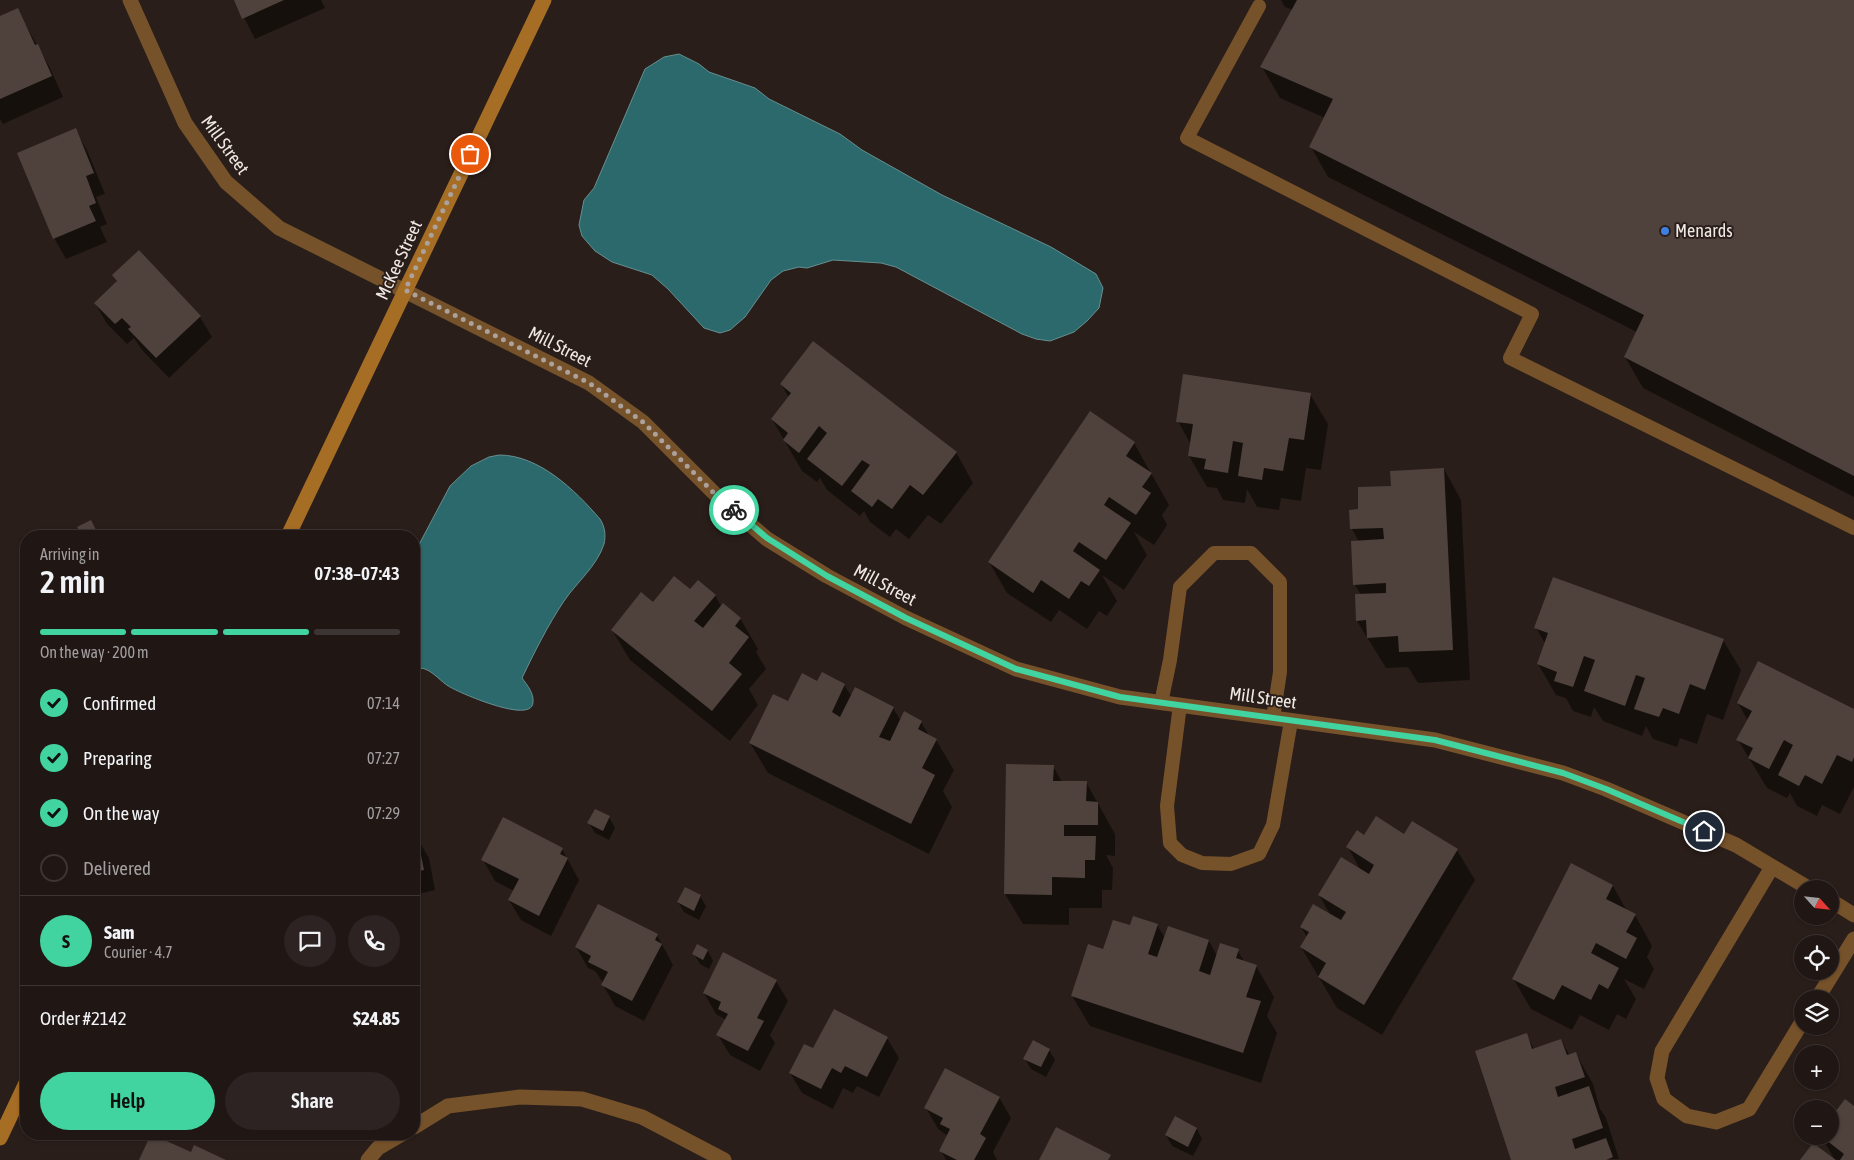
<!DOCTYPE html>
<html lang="en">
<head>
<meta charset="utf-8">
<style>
  :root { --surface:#201614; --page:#2d2322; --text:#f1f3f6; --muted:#a29fa0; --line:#3d3534; --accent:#42d4a0 }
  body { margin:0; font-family:"Asap Condensed",sans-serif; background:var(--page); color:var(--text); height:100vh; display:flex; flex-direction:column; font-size:19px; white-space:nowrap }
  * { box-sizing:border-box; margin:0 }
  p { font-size:16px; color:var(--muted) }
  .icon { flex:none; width:28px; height:28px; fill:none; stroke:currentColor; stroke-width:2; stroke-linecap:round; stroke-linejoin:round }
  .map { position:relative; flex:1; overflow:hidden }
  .panel { position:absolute; left:20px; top:530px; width:400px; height:610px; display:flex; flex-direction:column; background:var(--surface); border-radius:20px; box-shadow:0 1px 4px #0004,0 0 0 1px var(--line) }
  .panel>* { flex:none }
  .needle { width:32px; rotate:117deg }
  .buttons { position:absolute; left:1794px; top:880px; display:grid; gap:10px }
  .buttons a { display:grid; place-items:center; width:45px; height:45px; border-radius:50%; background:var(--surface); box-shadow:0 1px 4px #0004,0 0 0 1px var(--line); font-size:25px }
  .pin { position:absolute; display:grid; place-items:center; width:42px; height:42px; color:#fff; margin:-21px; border:2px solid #fff; border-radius:50%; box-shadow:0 1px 5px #0007 }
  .courier { position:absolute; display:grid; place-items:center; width:50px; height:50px; margin:-25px; border:4px solid #42d4a0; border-radius:50%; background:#fff; color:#222; box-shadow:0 1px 6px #0007 }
  .overview em { font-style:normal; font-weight:600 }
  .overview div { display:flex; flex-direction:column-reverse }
  .overview { display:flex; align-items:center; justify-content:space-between; height:85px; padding:0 20px }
  h1 { font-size:32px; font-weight:600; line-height:38px }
  .bar { display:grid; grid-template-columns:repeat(4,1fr); gap:8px 5px; align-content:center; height:60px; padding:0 20px }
  .bar i { height:6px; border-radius:4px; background:var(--line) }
  .bar .selected { background:var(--accent) }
  .bar p { grid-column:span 4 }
  .line { display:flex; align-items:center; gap:12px; padding:0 20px; border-top:1px solid var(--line) }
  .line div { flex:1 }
  .round { display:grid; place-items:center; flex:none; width:52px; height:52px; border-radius:26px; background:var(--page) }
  ol { padding:0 20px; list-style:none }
  li { display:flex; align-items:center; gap:15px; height:55px }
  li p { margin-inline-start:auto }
  li .icon { padding:5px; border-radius:50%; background:var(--accent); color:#111; stroke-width:4 }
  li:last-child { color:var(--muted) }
  li i { width:28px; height:28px; border:2px solid var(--line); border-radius:50% }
  .button { display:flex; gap:10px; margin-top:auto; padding:10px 20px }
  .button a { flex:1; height:58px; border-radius:30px; background:var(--accent); color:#111; font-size:20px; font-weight:600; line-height:58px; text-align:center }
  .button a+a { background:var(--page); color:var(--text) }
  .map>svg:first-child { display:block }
</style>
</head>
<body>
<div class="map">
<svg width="1854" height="1160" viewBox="0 0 1854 1160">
  <rect width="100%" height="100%" fill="#2a1e1a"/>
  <!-- water -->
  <g fill="#2c696c" stroke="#678f90">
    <path d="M679 54 699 64 709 72 755 88 769 99 840 134 862 150 942 195 1051 247 1096 274 1103 288 1099 308 1087 321 1074 332 1050 341 1036 339 1022 334 896 267 881 263 833 260 807 268 799 267 783 271 771 280 745 317 730 330 720 333 704 328 668 289 652 275 612 262 595 251 582 236 579 225 584 200 594 188 645 69 664 57Z"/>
    <path d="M499 455C539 455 575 490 600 519 605 527 606 535 604 544 597 566 577 582 564 601 548 625 535 651 522 678 527 685 534 693 533 702 533 725 460 693 450 687 441 682 435 673 425 669 422 668 418 668 414 668V554L450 486 471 466 489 457Z"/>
  </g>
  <!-- shadow -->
  <g fill="#0007">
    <path d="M235 0H321L325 8 255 39Z"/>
    <path d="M1281 0H1854V497L1643 388 1625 357 1637 332 1328 177 1311 147 1325 118 1280 98 1262 67 1293 10 1285 7Z"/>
    <path d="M17 10 49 66 63 97 3 124 0 119V17Z"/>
    <path d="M75 130 87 150 105 194 96 197 107 224 100 227 107 242 66 259 54 238Z"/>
    <path d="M114 276 200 317 212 337 169 378 142 350 134 338 127 344 107 324 95 303 117 282Z"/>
    <path d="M781 384 956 452 973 483 941 524 928 515 909 539 896 529 890 537 870 522 864 511 860 516 827 490 820 478 817 482 802 471 772 419 789 398Z"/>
    <path d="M1310 394 1328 424 1321 470 1306 468 1301 501 1281 498 1279 510 1257 507 1247 489 1245 503 1223 500 1217 488 1207 487 1189 456 1191 445 1178 421Z"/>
    <path d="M1134 443 1169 505 1162 515 1167 525 1154 545 1134 532 1147 555 1124 590 1102 575 1117 601 1107 616 1099 611 1087 629 1059 610 1051 622 1007 593 989 562Z"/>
    <path d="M1444 469 1461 500 1470 680 1418 683 1408 667 1386 668 1357 621 1361 595 1355 585 1359 542 1352 529 1350 511 1360 510 1392 487Z"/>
    <path d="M79 527 96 532 98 536H83Z"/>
    <path d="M690 591 715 595 721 606 740 618 758 649 756 652 766 669 749 689 758 705 730 741 630 660 612 630 654 604Z"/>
    <path d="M1536 628 1723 640 1741 670 1723 720 1707 714 1697 744 1680 738 1677 747 1653 739 1646 726 1642 736 1603 721 1594 707 1591 717 1573 711 1566 698 1556 695 1538 664 1546 645Z"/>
    <path d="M818 683 844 685 852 697 893 708 901 721 921 722 930 737 936 740 954 770 943 791 952 807 929 854 768 773 750 743 789 703Z"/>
    <path d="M1738 703 1854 711V787L1840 814 1822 805 1817 816 1797 806 1790 793 1787 798 1767 788 1738 740 1748 721Z"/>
    <path d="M1053 766 1062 782H1086L1115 834V856L1106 855 1113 868 1112 890H1102V908H1069V925L1023 924 1005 894Z"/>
    <path d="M609 817 615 828 609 840 595 833 589 823Z"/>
    <path d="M414 823 417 838 429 858 435 890 414 895Z"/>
    <path d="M1405 835 1457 850 1475 880 1382 1035 1337 1008 1301 947 1307 937 1301 927 1331 916 1319 895 1361 871 1348 847 1365 837Z"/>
    <path d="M562 849 579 880 551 936 521 920 509 900 514 891 495 881 483 860Z"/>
    <path d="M1572 865 1613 886 1627 911 1635 915 1652 946 1647 957 1654 969 1644 989 1624 979 1636 999 1626 1019 1617 1014 1609 1030 1580 1015 1572 1030 1531 1009 1513 978Z"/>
    <path d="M700 896 706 906 699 920 684 912 678 902Z"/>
    <path d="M1157 925 1165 938 1168 927 1209 941 1217 956 1238 951 1245 963 1256 966 1274 997 1267 1016 1277 1033 1261 1083 1090 1026 1072 996 1104 951 1130 927Z"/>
    <path d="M657 935 673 965 644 1021 615 1006 603 985 604 984 595 971 588 968 576 947Z"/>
    <path d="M698 946 708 951 713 961 709 969 700 964 694 954Z"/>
    <path d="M776 981 788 1001 770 1035 775 1043 760 1071 730 1055 718 1035 726 1020 716 1014 704 993Z"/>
    <path d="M1526 1034 1534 1049 1561 1040 1570 1056 1576 1054 1593 1084 1600 1109 1606 1118 1619 1159 1512 1160Z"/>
    <path d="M887 1038 899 1058 879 1097 857 1086 853 1093 843 1088 833 1109 802 1093 790 1073 814 1050Z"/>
    <path d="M1049 1050 1055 1060 1046 1077 1031 1069 1025 1059Z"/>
    <path d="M999 1097 1011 1118 993 1152 997 1160H946L941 1151 948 1136 938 1129 926 1108Z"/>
    <path d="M1854 1108V1160H1835L1821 1136H1830V1121Z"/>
    <path d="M1197 1129 1202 1139 1193 1156 1172 1146 1166 1135Z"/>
  </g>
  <!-- building -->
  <g fill="#4f423d">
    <path d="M234 0H284L242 19Z"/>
    <path d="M1297 0H1854V476L1624 357 1644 315 1309 147 1333 99 1260 67Z"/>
    <path d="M18 8 35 45 38 44 52 76 0 99V16Z"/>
    <path d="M76 128 94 173 86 176 96 203 89 206 96 221 53 239 17 153Z"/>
    <path d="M139 250 201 316 156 358 128 329 131 327 122 318 115 324 94 303 117 281 112 275Z"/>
    <path d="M813 341 957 452 923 495 910 485 892 509 878 499 872 507 851 491 870 465 862 460 842 486 807 459 827 433 819 426 799 453 783 440 788 433 771 419 791 393 780 384Z"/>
    <path d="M1183 374 1311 393 1304 440 1289 438 1283 471 1264 468 1262 480 1238 476 1243 443 1233 441 1228 473 1204 469 1206 459 1188 456 1193 424 1176 422Z"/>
    <path d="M1090 411 1135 442 1126 456 1152 473 1142 487 1151 493 1136 515 1109 497 1104 505 1131 523 1106 560 1079 542 1073 551 1100 570 1089 586 1081 581 1069 599 1041 580 1033 593 988 562Z"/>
    <path d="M1444 468 1453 650 1399 652 1398 636 1367 638 1366 620 1356 621 1355 594 1386 593V583L1353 585 1351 541 1384 539 1383 528 1350 529 1349 510 1358 509V487L1391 486 1390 471Z"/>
    <path d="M91 520 97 532 89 536H82L77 527Z"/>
    <path d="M674 576 690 589 698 580 716 595 694 621 703 628 723 603 741 618 735 626 749 637 729 663 742 674 712 711 611 630 641 592 653 602Z"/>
    <path d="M1553 577 1724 639 1705 690 1690 684 1679 714 1663 708 1659 717 1634 709 1645 678 1636 675 1625 706 1584 691 1595 660 1584 656 1573 687 1554 681 1557 672 1537 664 1548 633 1534 628Z"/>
    <path d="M1758 661 1854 709V757L1852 762 1837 755 1822 784 1805 775 1799 786 1778 775 1793 745 1784 740 1769 769 1748 758 1753 748 1736 740 1752 711 1737 703Z"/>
    <path d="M822 672 845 684 832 712 840 717 855 687 894 707 879 737 890 741 904 711 922 721 918 729 937 739 922 768 935 775 911 824 749 743 773 694 788 701 802 673 817 681Z"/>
    <path d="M1006 764 1054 765 1053 781H1087L1086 801 1098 802V825H1064V836H1096L1095 860H1085V878L1052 877V895L1004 894Z"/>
    <path d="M595 809 610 816 603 831 587 823Z"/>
    <path d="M1376 816 1404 834 1412 821 1458 849 1364 1005 1318 977 1326 963 1300 947 1309 932 1300 927 1313 904 1341 920 1346 912 1318 895 1341 857 1369 874 1374 865 1346 847 1357 830 1364 835Z"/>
    <path d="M503 817 563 848 560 854 568 858 539 916 508 900 519 879 481 860Z"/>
    <path d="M417 836 424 870 414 872V837Z"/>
    <path d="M1571 863 1613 885 1606 899 1636 914 1626 932 1637 938 1626 959 1596 943 1591 953 1619 968 1608 989 1599 984 1591 1000 1562 985 1554 1000 1512 979Z"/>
    <path d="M685 887 701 895 694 911 677 902Z"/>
    <path d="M598 904 658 934 655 940 662 944 632 1001 601 985 608 972 588 962 591 956 575 947Z"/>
    <path d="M1133 916 1158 924 1148 954 1157 957 1168 926 1209 940 1199 971 1210 975 1220 943 1239 949 1236 958 1257 965 1246 997 1261 1001 1243 1053 1071 996 1088 944 1103 949 1113 920 1130 925Z"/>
    <path d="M697 944 708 950 703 960 692 954Z"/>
    <path d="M723 952 777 980 757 1018 764 1021 748 1051 716 1035 728 1014 718 1009 721 1002 703 993Z"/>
    <path d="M834 1009 888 1037 867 1077 845 1066 841 1073 832 1068 821 1089 789 1073 804 1044 813 1048Z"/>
    <path d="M1527 1033 1532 1049 1561 1039 1567 1055 1576 1052 1585 1077 1555 1087 1558 1097 1589 1086 1603 1128 1572 1139 1575 1149 1606 1138 1613 1157 1606 1160H1511L1475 1051Z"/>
    <path d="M1033 1040 1050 1049 1041 1067 1023 1059Z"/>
    <path d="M945 1068 1000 1097 980 1134 986 1138 974 1160H957L939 1151 950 1129 940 1124 943 1118 924 1108Z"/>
    <path d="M1845 1099 1854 1106V1160H1840L1844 1154 1821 1136H1830V1119Z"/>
    <path d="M1175 1116 1197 1128 1188 1147 1165 1135Z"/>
    <path d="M1056 1127 1111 1155 1108 1160H1039Z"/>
    <path d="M151 1134 191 1152 194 1145 226 1160H139Z"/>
    <path d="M1813 1143 1836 1160H1800Z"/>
  </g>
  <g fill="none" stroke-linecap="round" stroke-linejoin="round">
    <!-- lane -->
    <g stroke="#76522a" stroke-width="14">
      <path d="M1259 6 1187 138 1532 314 1510 358 1854 528"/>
      <path d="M1161 703 1170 660 1180 587 1214 553H1251L1280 582V672L1273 718"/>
      <path d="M1180 705 1167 806 1170 843 1182 855 1202 863 1231 864 1259 854 1273 825 1291 721"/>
    </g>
    <!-- street -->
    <g stroke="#76522a" stroke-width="15">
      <path d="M130 0 185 123 226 182 279 228 589 383 643 422 716 495 767 539 827 576 906 618 1016 669 1120 697 1435 740 1563 773 1606 789 1736 845 1810 889"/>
      <path d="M1772 867 1662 1051 1657 1078 1664 1099 1687 1116 1716 1122 1749 1109 1802 1022"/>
      <path d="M1830 900 1854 915"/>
      <path d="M1817 999 1854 939"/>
      <path d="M414 1127 448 1106 520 1097 582 1099 642 1117 724 1160"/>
      <path d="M368 1160 378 1148 402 1134"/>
    </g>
    <!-- secondary -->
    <g stroke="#a66d25" stroke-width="15">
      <path d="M288 536 544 0"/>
      <path d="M0 1138 26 1083"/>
    </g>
  </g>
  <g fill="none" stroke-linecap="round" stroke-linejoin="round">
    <!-- done -->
    <path stroke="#aba19d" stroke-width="5" stroke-dasharray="0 9" d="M470 154 405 290 589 383 643 422 716 495 734 510"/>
    <!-- route -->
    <path stroke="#42d4a0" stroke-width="6" d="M734 510 767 538 827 576 906 618 1016 669 1120 697 1435 740 1563 773 1606 789 1704 831"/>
  </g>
  <!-- markers -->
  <circle fill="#3f7fe0" stroke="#2a1e1a" stroke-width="2" cx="1665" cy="231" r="5"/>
  <g text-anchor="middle" stroke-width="4" stroke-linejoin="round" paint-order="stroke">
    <!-- street labels -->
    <g font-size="18" fill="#f0e8e4" stroke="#2a1e1a">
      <text transform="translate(225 145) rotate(54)" y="6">Mill Street</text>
      <text transform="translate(399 260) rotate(-65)" y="6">McKee Street</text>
      <text transform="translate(560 347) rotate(27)" y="6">Mill Street</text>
      <text transform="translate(885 585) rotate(28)" y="6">Mill Street</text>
      <text transform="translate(1263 698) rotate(8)" y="6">Mill Street</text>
    </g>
    <!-- poi labels -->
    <g font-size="18" fill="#f0e8e4" stroke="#2a1e1a" text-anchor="start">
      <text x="1675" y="237">Menards</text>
    </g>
  </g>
</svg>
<div class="buttons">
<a><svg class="needle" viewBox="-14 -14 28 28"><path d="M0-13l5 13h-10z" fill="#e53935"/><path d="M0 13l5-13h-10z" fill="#a29fa0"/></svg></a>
<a><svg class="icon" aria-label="locate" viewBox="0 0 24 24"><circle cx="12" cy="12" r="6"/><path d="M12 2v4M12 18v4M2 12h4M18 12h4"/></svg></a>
<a><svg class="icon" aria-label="layers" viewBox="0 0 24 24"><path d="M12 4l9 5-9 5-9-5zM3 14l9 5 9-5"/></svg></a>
<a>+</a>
<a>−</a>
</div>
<div class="pin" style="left:470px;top:154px;background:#ea580c"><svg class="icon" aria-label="bag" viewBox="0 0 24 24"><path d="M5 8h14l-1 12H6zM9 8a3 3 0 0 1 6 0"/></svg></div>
<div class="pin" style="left:1704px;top:831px;background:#1f2937"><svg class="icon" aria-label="home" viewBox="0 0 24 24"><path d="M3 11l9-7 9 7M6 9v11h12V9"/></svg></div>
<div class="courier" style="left:734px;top:510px"><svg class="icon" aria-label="bike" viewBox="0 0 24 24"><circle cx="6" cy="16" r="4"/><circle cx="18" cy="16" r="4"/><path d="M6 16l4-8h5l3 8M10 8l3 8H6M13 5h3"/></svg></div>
<section class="panel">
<div class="overview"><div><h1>2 min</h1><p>Arriving in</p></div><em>07:38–07:43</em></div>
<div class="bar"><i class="selected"></i><i class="selected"></i><i class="selected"></i><i></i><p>On the way · 200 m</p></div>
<ol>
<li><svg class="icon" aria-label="check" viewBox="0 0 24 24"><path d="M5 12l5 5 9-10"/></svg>Confirmed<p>07:14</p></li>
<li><svg class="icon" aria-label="check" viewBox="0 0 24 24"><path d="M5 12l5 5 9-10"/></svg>Preparing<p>07:27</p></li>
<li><svg class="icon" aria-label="check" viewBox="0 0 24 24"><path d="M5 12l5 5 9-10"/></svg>On the way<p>07:29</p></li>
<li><i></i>Delivered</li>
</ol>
<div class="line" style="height:90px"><b class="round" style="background:var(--accent);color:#111">S</b><div><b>Sam</b><p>Courier · 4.7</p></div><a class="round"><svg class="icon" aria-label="chat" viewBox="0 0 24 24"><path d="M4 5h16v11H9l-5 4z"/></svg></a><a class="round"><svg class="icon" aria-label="phone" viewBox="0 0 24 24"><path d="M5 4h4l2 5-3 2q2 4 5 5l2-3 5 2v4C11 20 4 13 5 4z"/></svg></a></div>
<div class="line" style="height:65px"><div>Order #2142</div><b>$24.85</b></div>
<div class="button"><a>Help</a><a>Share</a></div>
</section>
</div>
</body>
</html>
